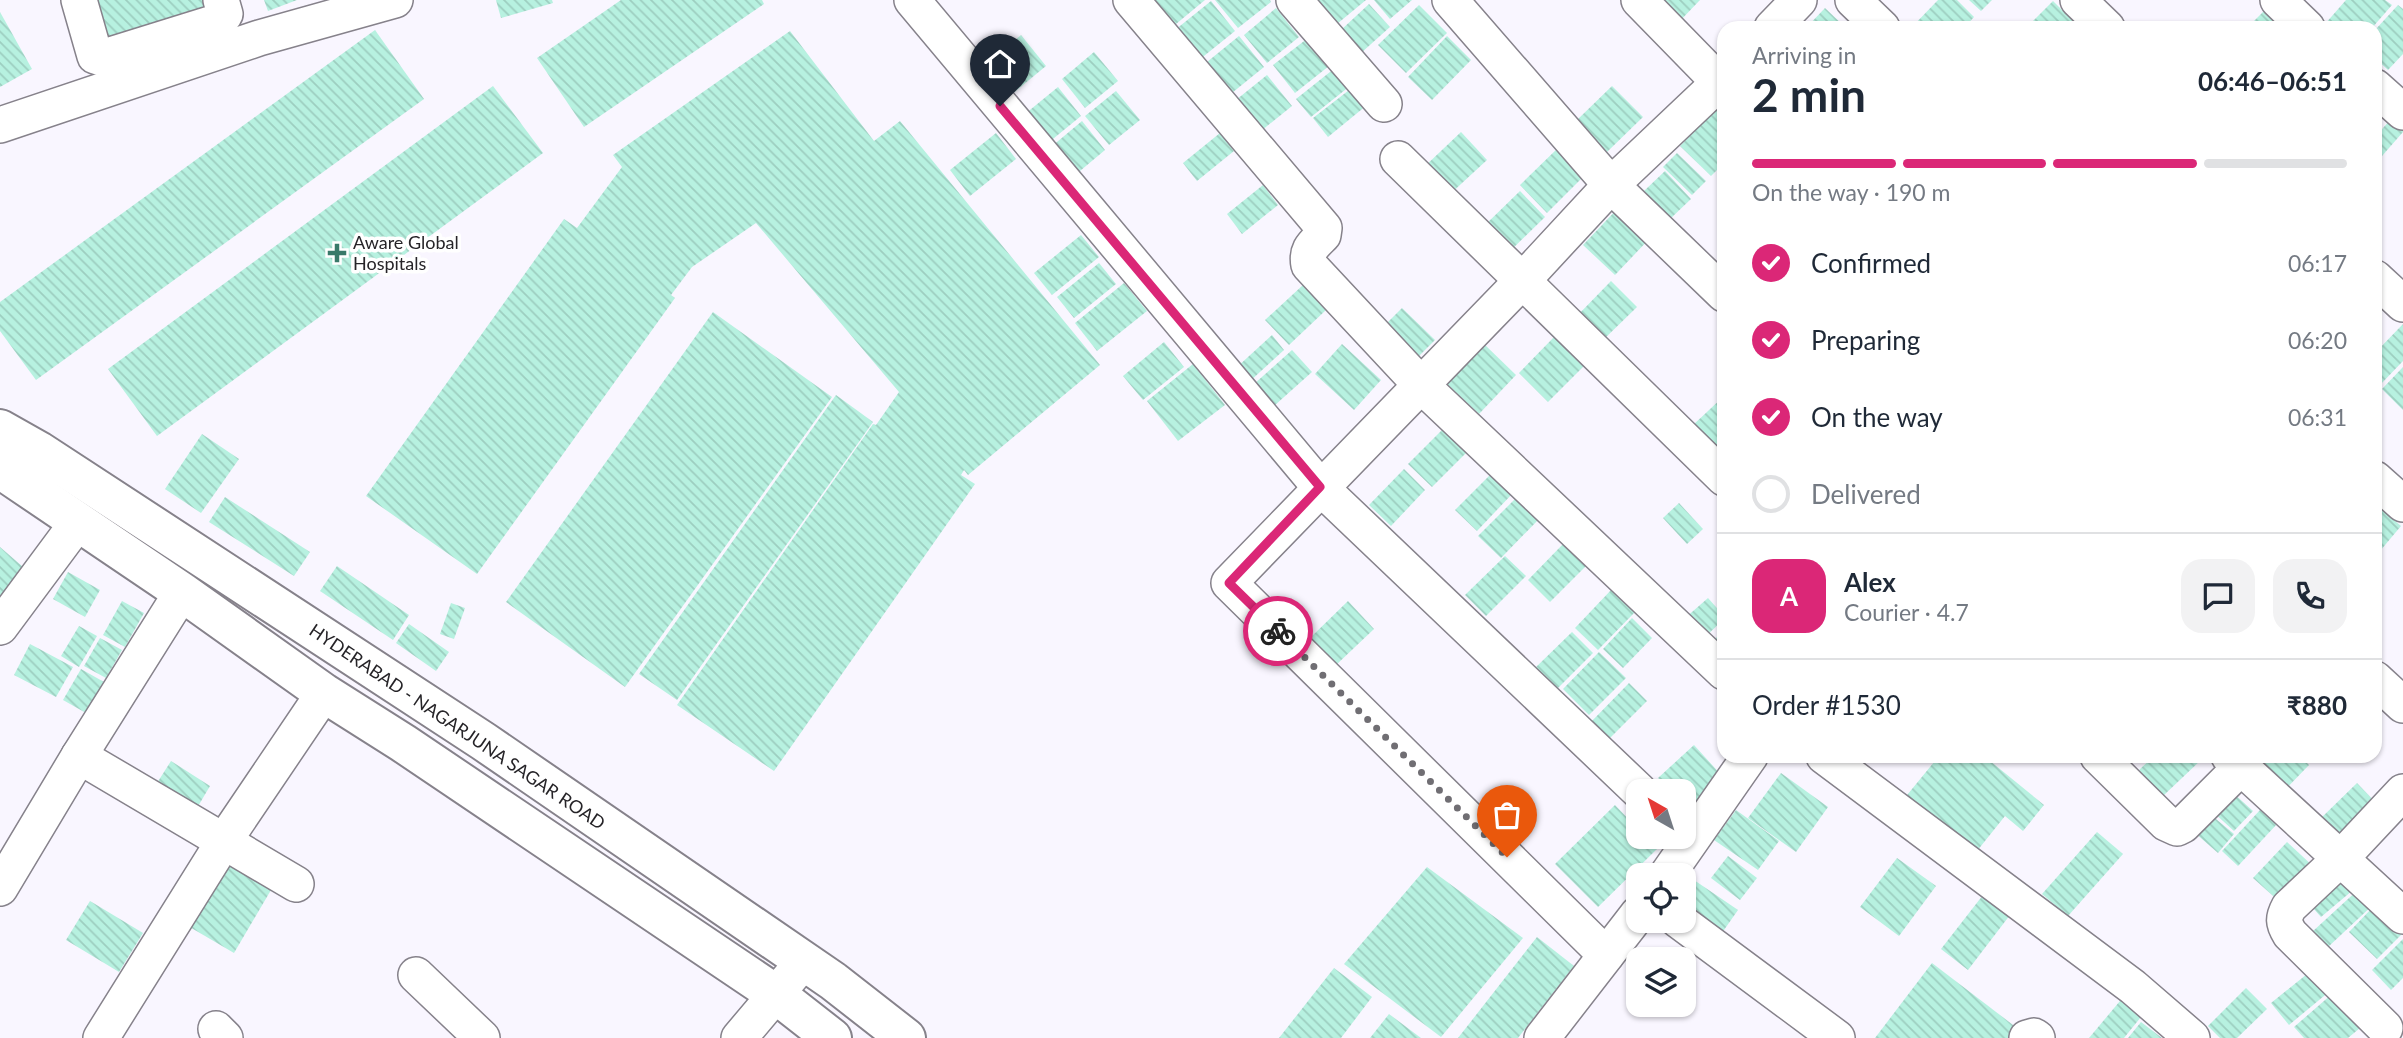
<!DOCTYPE html>
<html lang="en">
<head>
<meta charset="utf-8">
<style>
  :root { --surface:#fff; --page:#f2f2f3; --text:#1f2937; --muted:#747a83; --line:#e0e1e3; --accent:#db2777 }
  body { margin:0; font-family:Lato,sans-serif; background:var(--page); color:var(--text); height:100vh; display:flex; flex-direction:column; font-size:26px; white-space:nowrap }
  * { box-sizing:border-box; margin:0 }
  p { font-size:23px; color:var(--muted) }
  .icon { flex:none; width:38px; height:38px; fill:none; stroke:currentColor; stroke-width:2; stroke-linecap:round; stroke-linejoin:round }
  .map { position:relative; flex:1; overflow:hidden }
  .sheet { position:absolute; left:1717px; top:21px; width:665px; height:742px; display:flex; flex-direction:column; background:var(--surface); border-radius:21px; box-shadow:0 2px 5px #0004 }
  .sheet>* { flex:none }
  .needle { width:46px; rotate:321deg }
  .controls { position:absolute; left:1626px; top:779px; display:grid; gap:14px }
  .controls a { display:grid; place-items:center; width:70px; height:70px; border-radius:14px; background:var(--surface); box-shadow:0 2px 5px #0004; font-size:35px }
  .pin { position:absolute; display:grid; place-items:center; width:60px; height:60px; color:#fff; margin:-72px -30px; border-radius:50% 50% 50% 0; rotate:-45deg; box-shadow:0 0 7px #0007 }
  .pin .icon { rotate:45deg }
  .courier { position:absolute; display:grid; place-items:center; width:70px; height:70px; margin:-35px; border:5px solid #db2777; border-radius:50%; background:#fff; color:#222; box-shadow:0 2px 9px #0007 }
  .overview em { font-style:normal; font-weight:700 }
  .overview div { display:flex; flex-direction:column-reverse }
  .overview { display:flex; align-items:center; justify-content:space-between; height:119px; padding:0 35px }
  h1 { font-size:46px; font-weight:700; line-height:52px }
  .bar { display:grid; grid-template-columns:repeat(4,1fr); gap:10px 7px; align-content:center; height:84px; padding:0 35px }
  .bar i { height:9px; border-radius:5px; background:var(--line) }
  .bar .current { background:var(--accent) }
  .bar p { grid-column:span 4 }
  .line { display:flex; align-items:center; gap:18px; padding:0 35px; border-top:2px solid var(--line) }
  .line div { flex:1 }
  .round { display:grid; place-items:center; flex:none; width:74px; height:74px; border-radius:21px; background:var(--page) }
  ol { padding:0 35px; list-style:none }
  li { display:flex; align-items:center; gap:21px; height:77px }
  li p { margin-inline-start:auto }
  li .icon { padding:7px; border-radius:50%; background:var(--accent); color:#fff; stroke-width:4 }
  li:last-child { color:var(--muted) }
  li i { width:38px; height:38px; border:4px solid var(--line); border-radius:50% }
  .map>svg:first-child { display:block }
</style>
</head>
<body>
<div class="map">
<svg width="2403" height="1038" viewBox="0 0 2403 1038">
  <defs>
    <pattern id="building-back-hatch" width="6" height="6" patternUnits="userSpaceOnUse" patternTransform="scale(1.75)"><rect width="6" height="6" fill="#b7f1e0"/><path d="M-1 5l2 2M0 0l6 6M5-1l2 2" fill="none" stroke="#9dcec0"/></pattern>
  </defs>
  <rect width="100%" height="100%" fill="#f9f6ff"/>
  <!-- building -->
  <g fill="url(#building-back-hatch)">
    <path d="M85 0H217L221 14 101 52Z"/>
    <path d="M264 0H297L268 11Z"/>
    <path d="M496 0H552L553 3 501 18Z"/>
    <path d="M621 0H762L764 4 584 127 537 58Z"/>
    <path d="M1146 0H1205L1170 29Z"/>
    <path d="M1215 0H1270L1271 2 1238 28Z"/>
    <path d="M1317 0H1366L1337 24Z"/>
    <path d="M1374 0H1412L1390 19Z"/>
    <path d="M1652 0H1700L1677 24Z"/>
    <path d="M1938 0H1957L1974 17 1964 28H1911Z"/>
    <path d="M1969 0H1992L1981 11Z"/>
    <path d="M2346 0H2385L2392 5 2372 28H2330L2325 24Z"/>
    <path d="M1211 1 1235 31 1199 60 1175 30Z"/>
    <path d="M2053 1 2075 23 2070 28H2026Z"/>
    <path d="M1369 4 1390 27 1361 53 1341 30Z"/>
    <path d="M2271 4 2288 20 2280 28H2247Z"/>
    <path d="M1419 5 1447 33 1406 73 1378 45Z"/>
    <path d="M2398 5 2403 9V54L2388 70 2375 58V30Z"/>
    <path d="M1276 8 1299 37 1267 63 1244 35Z"/>
    <path d="M1825 8 1846 28H1806Z"/>
    <path d="M0 12 32 69 0 87Z"/>
    <path d="M375 30 424 99 36 380 0 331V302Z"/>
    <path d="M790 31 874 141 900 121 1100 365 968 475 964 470 961 475 975 484 774 771 677 705 873 424 876 425 899 392 756 223 692 267 671 295 675 298 477 574 366 496 564 219 577 228 622 167 613 155Z"/>
    <path d="M1021 35 1046 66 1011 95 986 64Z"/>
    <path d="M1239 36 1264 67 1227 97 1202 66Z"/>
    <path d="M1447 36 1471 60 1432 100 1408 77Z"/>
    <path d="M1308 38 1329 66 1295 93 1273 65Z"/>
    <path d="M1094 52 1118 81 1085 108 1062 79Z"/>
    <path d="M1335 68 1350 86 1311 117 1296 99Z"/>
    <path d="M1267 75 1292 106 1256 135 1231 104Z"/>
    <path d="M493 86 543 153 157 436 108 369Z"/>
    <path d="M1612 86 1643 117 1607 152 1576 121Z"/>
    <path d="M1058 87 1081 116 1048 143 1025 114Z"/>
    <path d="M1353 87 1367 105 1328 137 1313 118Z"/>
    <path d="M1116 91 1140 120 1109 145 1085 116Z"/>
    <path d="M1718 107 1724 113V163L1711 176 1680 146Z"/>
    <path d="M2391 119 2403 129V132L2375 164V137Z"/>
    <path d="M1082 121 1105 150 1074 176 1051 147Z"/>
    <path d="M1461 132 1487 160 1448 196 1422 169Z"/>
    <path d="M996 133 1016 159 970 196 950 170Z"/>
    <path d="M1220 133 1234 151 1197 181 1183 163Z"/>
    <path d="M1559 147 1586 174 1547 213 1520 185Z"/>
    <path d="M1677 153 1706 181 1692 195 1663 167Z"/>
    <path d="M1665 171 1691 199 1670 219 1644 191Z"/>
    <path d="M1263 185 1278 205 1242 234 1227 214Z"/>
    <path d="M1520 191 1545 217 1508 253 1483 227Z"/>
    <path d="M1620 206 1652 236 1615 275 1583 245Z"/>
    <path d="M1081 235 1099 257 1052 295 1034 273Z"/>
    <path d="M1099 263 1116 284 1074 318 1057 297Z"/>
    <path d="M1611 281 1637 307 1601 342 1576 317Z"/>
    <path d="M1124 283 1147 311 1097 351 1075 323Z"/>
    <path d="M1303 285 1326 310 1289 345 1265 320Z"/>
    <path d="M1402 308 1435 340 1416 359 1383 327Z"/>
    <path d="M713 312 832 397 625 687 506 602Z"/>
    <path d="M2403 324V361L2380 385 2375 380V353Z"/>
    <path d="M1272 335 1284 350 1249 382 1236 368Z"/>
    <path d="M1556 335 1586 364 1548 402 1519 373Z"/>
    <path d="M1164 342 1184 367 1143 400 1123 376Z"/>
    <path d="M1342 344 1381 380 1354 410 1315 374Z"/>
    <path d="M1484 344 1516 375 1479 414 1446 383Z"/>
    <path d="M1292 350 1312 372 1274 406 1254 384Z"/>
    <path d="M1193 364 1225 405 1178 441 1147 401Z"/>
    <path d="M2403 367V410L2382 389Z"/>
    <path d="M836 395 873 422 677 700 639 674Z"/>
    <path d="M1724 396V449L1718 454 1692 426Z"/>
    <path d="M1443 429 1467 452 1432 487 1408 464Z"/>
    <path d="M202 434 239 459 201 513 165 489Z"/>
    <path d="M1404 469 1425 490 1391 526 1369 505Z"/>
    <path d="M1492 473 1513 493 1477 531 1455 510Z"/>
    <path d="M225 497 310 552 294 576 209 522Z"/>
    <path d="M1516 498 1538 520 1501 558 1478 536Z"/>
    <path d="M1679 503 1703 529 1687 544 1663 518Z"/>
    <path d="M2375 504 2401 526 2375 557Z"/>
    <path d="M1565 542 1588 564 1550 602 1528 580Z"/>
    <path d="M0 547 30 573 5 602 0 597Z"/>
    <path d="M1505 556 1526 576 1486 616 1465 595Z"/>
    <path d="M337 566 409 615 393 640 320 591Z"/>
    <path d="M68 572 100 590 85 617 53 599Z"/>
    <path d="M1612 589 1635 612 1598 650 1575 628Z"/>
    <path d="M1708 598 1724 616V619L1703 639 1684 619Z"/>
    <path d="M122 601 144 613 125 647 103 635Z"/>
    <path d="M1348 601 1374 629 1335 666 1309 639Z"/>
    <path d="M451 603 465 608 454 639 440 634Z"/>
    <path d="M1632 618 1652 638 1623 668 1603 649Z"/>
    <path d="M409 624 449 652 436 671 396 643Z"/>
    <path d="M79 626 97 636 79 667 61 656Z"/>
    <path d="M1724 630V654L1712 642Z"/>
    <path d="M1572 632 1593 653 1556 690 1534 669Z"/>
    <path d="M100 638 122 650 106 678 84 666Z"/>
    <path d="M30 644 73 667 56 697 14 675Z"/>
    <path d="M1599 652 1626 678 1589 715 1563 689Z"/>
    <path d="M81 669 104 682 86 713 63 700Z"/>
    <path d="M1629 683 1647 701 1608 740 1590 723Z"/>
    <path d="M1694 745 1723 777 1688 810 1684 805V791H1670L1658 778Z"/>
    <path d="M1939 756H1984L2044 805 2023 831 2005 816 1973 856 1903 800Z"/>
    <path d="M2154 756H2197L2201 760 2163 796 2139 770Z"/>
    <path d="M2264 756H2300L2309 765 2281 794 2253 768Z"/>
    <path d="M171 761 210 786 197 808 157 783Z"/>
    <path d="M1781 773 1828 807 1796 852 1748 818Z"/>
    <path d="M2357 783 2379 806 2340 844 2318 821Z"/>
    <path d="M2232 792 2253 811 2234 831 2213 812Z"/>
    <path d="M1615 805 1638 829V836H1646L1658 848 1598 907 1555 864Z"/>
    <path d="M1736 810 1779 841 1758 870 1714 840Z"/>
    <path d="M2260 810 2277 824 2238 866 2222 851Z"/>
    <path d="M2210 814 2234 834 2218 853 2194 832Z"/>
    <path d="M2097 832 2123 854 2068 916 2042 894Z"/>
    <path d="M2287 842 2315 868 2281 903 2253 878Z"/>
    <path d="M1728 856 1757 878 1740 900 1711 878Z"/>
    <path d="M1897 858 1936 886 1899 936 1860 907Z"/>
    <path d="M225 863 271 890 234 953 188 926Z"/>
    <path d="M1427 867 1523 938 1441 1037 1344 964Z"/>
    <path d="M2343 867 2359 885 2321 917 2305 899Z"/>
    <path d="M1691 878 1738 910 1717 940 1684 917V889Z"/>
    <path d="M2361 887 2375 903 2327 948 2312 932Z"/>
    <path d="M1983 895 2010 915 1968 970 1941 949Z"/>
    <path d="M90 901 143 933 119 972 66 940Z"/>
    <path d="M2374 906 2402 934 2377 959 2349 932Z"/>
    <path d="M1537 937 1574 966 1518 1038H1458Z"/>
    <path d="M2403 939V978L2391 990 2372 970Z"/>
    <path d="M1932 963 2017 1028 2009 1038H1875Z"/>
    <path d="M1334 968 1372 997 1341 1038H1279Z"/>
    <path d="M2312 970 2330 991 2289 1025 2271 1003Z"/>
    <path d="M2246 988 2267 1009 2237 1038H2220L2208 1026Z"/>
    <path d="M2332 994 2360 1028 2348 1038H2304L2294 1027Z"/>
    <path d="M2125 995 2145 1012 2124 1038H2089Z"/>
    <path d="M1389 1014 1421 1038H1370Z"/>
    <path d="M2141 1022 2162 1038H2128Z"/>
  </g>
  <g fill="none" stroke-linecap="round" stroke-linejoin="round">
    <defs>
      <g id="minor">
        <path d="M79 0 95 56 101 58 220 21 225 14 221 0"/>
        <path d="M912 0 1320 487 1639 791"/>
        <path d="M1131 0 1324 228 1323 235C1313 245 1306 250 1309 265L1421 385 1724 672"/>
        <path d="M1294 0 1384 104"/>
        <path d="M1450 0 1611 185 1724 294"/>
        <path d="M1639 0 1724 87"/>
        <path d="M1853 0 1882 28"/>
        <path d="M2078 0 2107 28"/>
        <path d="M2278 0 2307 28"/>
        <path d="M1772 28 1799 0"/>
        <path d="M2375 87 2403 112"/>
        <path d="M0 125 259 38 395 0"/>
        <path d="M1398 159 1724 478"/>
        <path d="M2375 278 2403 304"/>
        <path d="M2375 479 2403 504"/>
        <path d="M0 627 78 522"/>
        <path d="M2375 679 2403 705"/>
        <path d="M79 756 296 884"/>
        <path d="M1824 756 2133 987 2192 1038"/>
        <path d="M2098 756 2166 823 2177 828 2183 825 2241 767"/>
        <path d="M2229 756 2403 916"/>
        <path d="M1667 875 1750 756"/>
        <path d="M0 888 79 756 182 592"/>
        <path d="M1678 920 1837 1038"/>
        <path d="M1606 955 1229 583 1522 281 1611 185 1724 78"/>
        <path d="M416 975 482 1038"/>
        <path d="M2385 1028 2290 934C2283 923 2283 918 2289 907L2341 858 2403 792"/>
        <path d="M216 1029 225 1038"/>
        <path d="M101 1038 224 841 324 693"/>
        <path d="M739 1038 804 961"/>
        <path d="M1542 1038 1638 914"/>
        <path d="M2027 1038 2034 1036 2037 1038"/>
      </g>
      <g id="major">
        <path d="M0 429 39 451 483 741 833 981 906 1038"/>
        <path d="M0 469 182 592 324 693 403 743 777 995 832 1038"/>
      </g>
    </defs>
    <!-- minor casing -->
    <use href="#minor" stroke="#86828b" stroke-width="38"/>
    <!-- major casing -->
    <use href="#major" stroke="#86828b" stroke-width="42"/>
    <!-- minor -->
    <use href="#minor" stroke="#fff" stroke-width="35"/>
    <!-- major -->
    <use href="#major" stroke="#fff" stroke-width="38"/>
  </g>
  <g fill="none" stroke-linecap="round" stroke-linejoin="round">
    <!-- done -->
    <path stroke="#706e73" stroke-width="7" stroke-dasharray="0 12.6" d="M1278 631 1507 857"/>
    <!-- route -->
    <path stroke="#db2777" stroke-width="9" d="M1000 106 1320 487 1229 583 1278 631"/>
  </g>
  <!-- markers -->
  <path fill="#387969" stroke="#fff" stroke-width="2.5" d="M333.5 242.5h7v7h7v7h-7v7h-7v-7h-7v-7h7z"/>
  <g text-anchor="middle" stroke-width="7" stroke-linejoin="round" paint-order="stroke">
    <!-- poi labels -->
    <g font-size="18" fill="#262428" stroke="#fff" text-anchor="start">
      <text x="353" y="249">Aware Global<tspan x="353" dy="21">Hospitals</tspan></text>
    </g>
    <!-- street labels -->
    <g font-size="18" fill="#262428" stroke="#fff">
      <text transform="translate(457 727) rotate(34)" y="6">HYDERABAD - NAGARJUNA SAGAR ROAD</text>
    </g>
  </g>
</svg>
<div class="controls">
<a><svg class="needle" viewBox="-14 -14 28 28"><path d="M0-13l5 13h-10z" fill="#e53935"/><path d="M0 13l5-13h-10z" fill="#747a83"/></svg></a>
<a><svg class="icon" aria-label="locate" viewBox="0 0 24 24"><circle cx="12" cy="12" r="6"/><path d="M12 2v4M12 18v4M2 12h4M18 12h4"/></svg></a>
<a><svg class="icon" aria-label="layers" viewBox="0 0 24 24"><path d="M12 4l9 5-9 5-9-5zM3 14l9 5 9-5"/></svg></a>
</div>
<div class="pin" style="left:1507px;top:857px;background:#ea580c"><svg class="icon" aria-label="bag" viewBox="0 0 24 24"><path d="M5 8h14l-1 12H6zM9 8a3 3 0 0 1 6 0"/></svg></div>
<div class="pin" style="left:1000px;top:106px;background:#1f2937"><svg class="icon" aria-label="home" viewBox="0 0 24 24"><path d="M3 11l9-7 9 7M6 9v11h12V9"/></svg></div>
<div class="courier" style="left:1278px;top:631px"><svg class="icon" aria-label="bike" viewBox="0 0 24 24"><circle cx="6" cy="16" r="4"/><circle cx="18" cy="16" r="4"/><path d="M6 16l4-8h5l3 8M10 8l3 8H6M13 5h3"/></svg></div>
<section class="sheet">
<div class="overview"><div><h1>2 min</h1><p>Arriving in</p></div><em>06:46–06:51</em></div>
<div class="bar"><i class="current"></i><i class="current"></i><i class="current"></i><i></i><p>On the way · 190 m</p></div>
<ol>
<li><svg class="icon" aria-label="check" viewBox="0 0 24 24"><path d="M5 12l5 5 9-10"/></svg>Confirmed<p>06:17</p></li>
<li><svg class="icon" aria-label="check" viewBox="0 0 24 24"><path d="M5 12l5 5 9-10"/></svg>Preparing<p>06:20</p></li>
<li><svg class="icon" aria-label="check" viewBox="0 0 24 24"><path d="M5 12l5 5 9-10"/></svg>On the way<p>06:31</p></li>
<li><i></i>Delivered</li>
</ol>
<div class="line" style="height:126px"><b class="round" style="background:var(--accent);color:#fff">A</b><div><b>Alex</b><p>Courier · 4.7</p></div><a class="round"><svg class="icon" aria-label="chat" viewBox="0 0 24 24"><path d="M4 5h16v11H9l-5 4z"/></svg></a><a class="round"><svg class="icon" aria-label="phone" viewBox="0 0 24 24"><path d="M5 4h4l2 5-3 2q2 4 5 5l2-3 5 2v4C11 20 4 13 5 4z"/></svg></a></div>
<div class="line" style="height:91px"><div>Order #1530</div><b>₹880</b></div>
</section>
</div>
</body>
</html>
